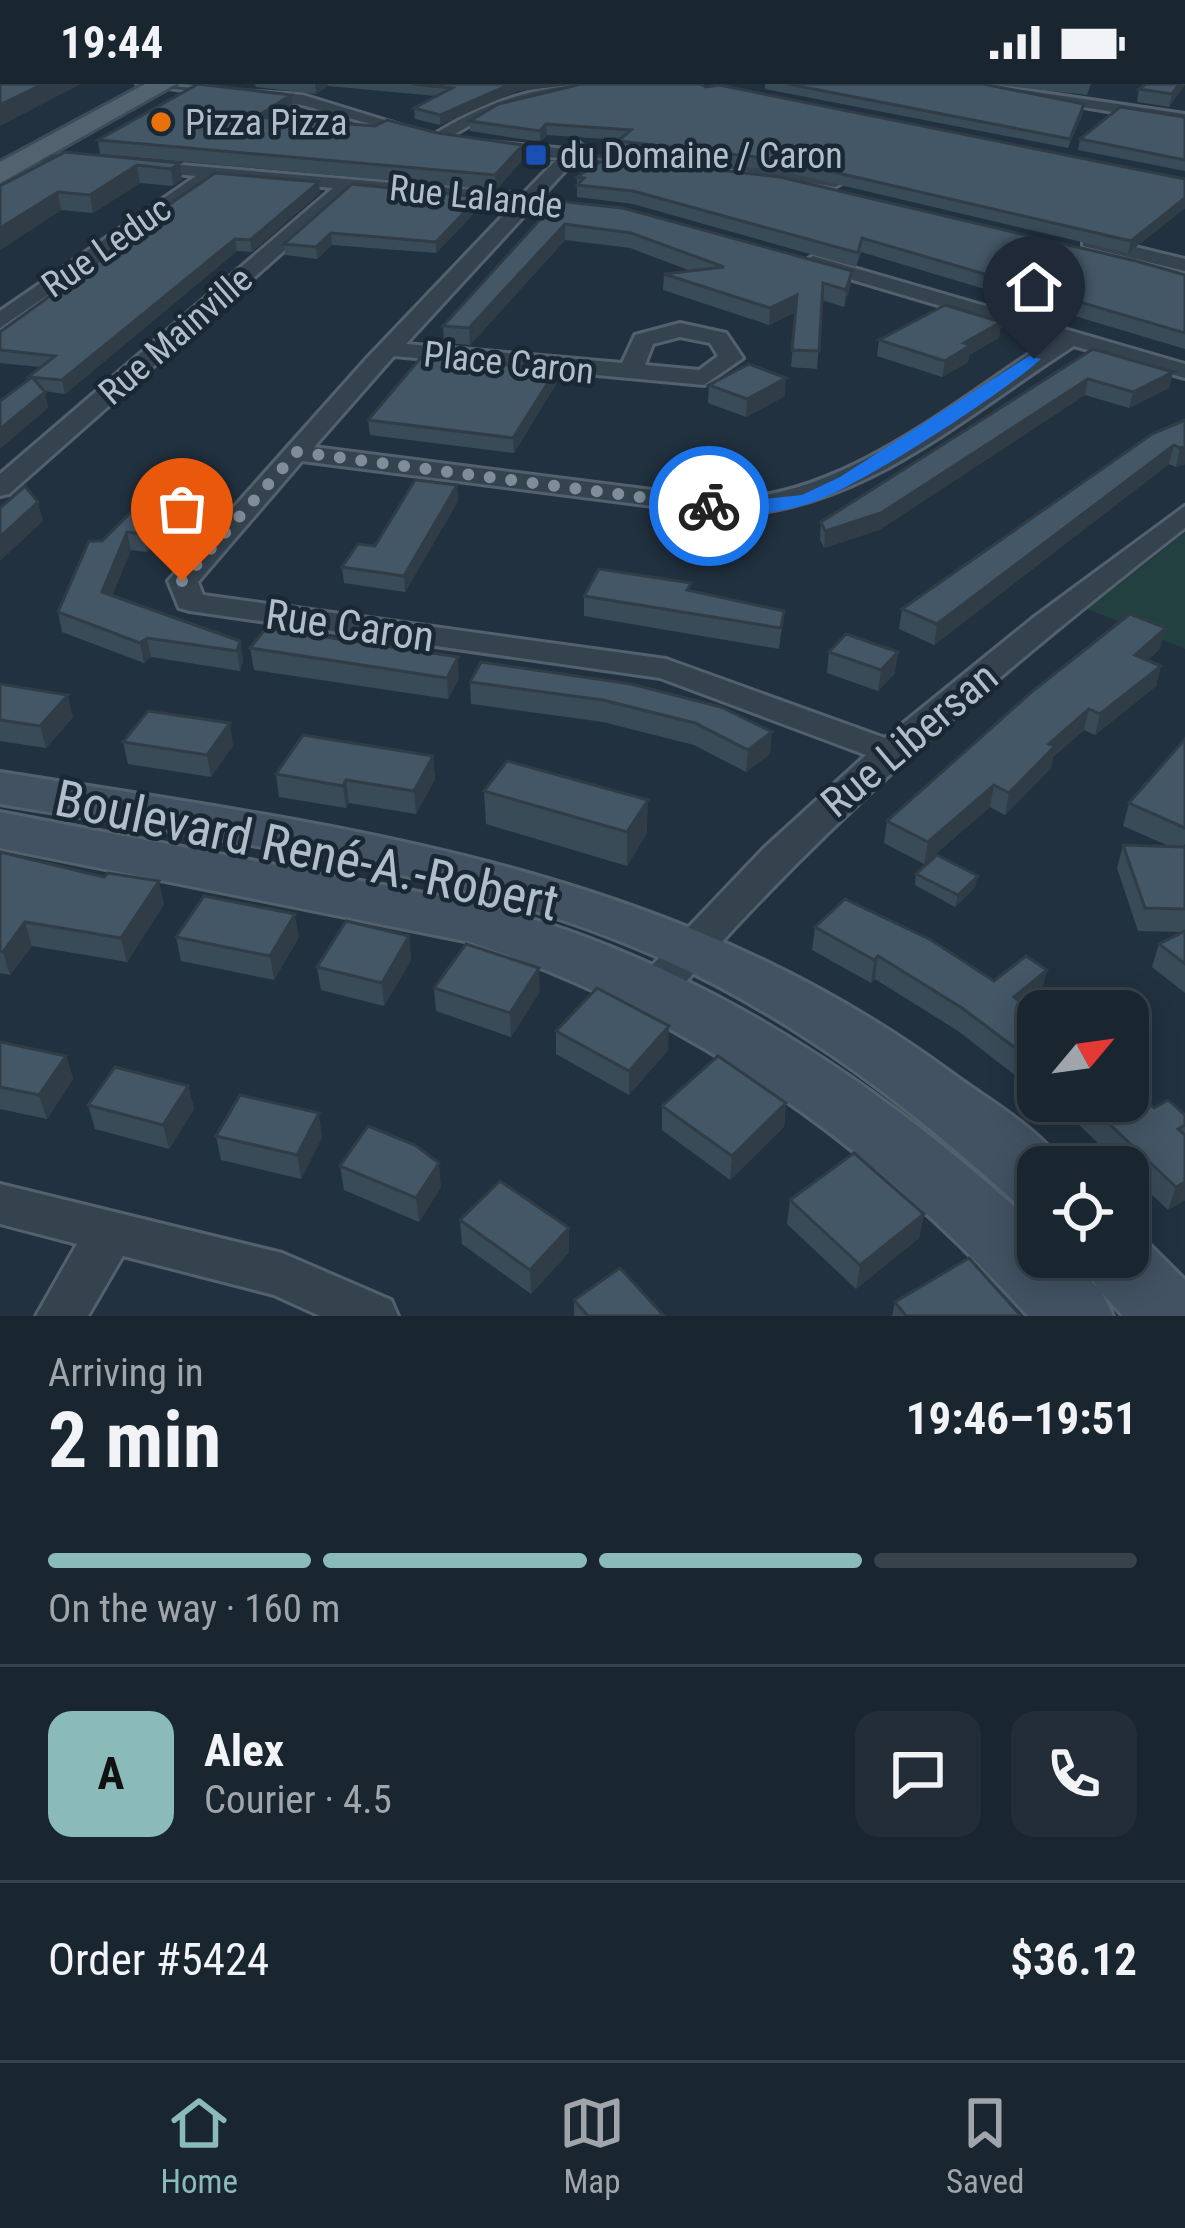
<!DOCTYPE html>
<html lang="en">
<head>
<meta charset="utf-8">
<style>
  :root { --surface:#19252f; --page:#222d37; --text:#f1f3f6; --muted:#9fa5aa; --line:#37424b; --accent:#8bbbb9 }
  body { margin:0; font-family:"Roboto Condensed",sans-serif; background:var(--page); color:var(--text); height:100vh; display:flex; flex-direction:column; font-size:45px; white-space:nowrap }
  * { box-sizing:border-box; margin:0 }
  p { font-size:39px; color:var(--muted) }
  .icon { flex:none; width:66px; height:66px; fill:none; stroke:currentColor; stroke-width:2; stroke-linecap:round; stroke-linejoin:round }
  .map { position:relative; height:1232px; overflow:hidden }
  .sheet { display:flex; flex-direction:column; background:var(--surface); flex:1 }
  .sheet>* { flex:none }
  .needle { width:78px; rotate:61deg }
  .fabs { position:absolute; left:1017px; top:906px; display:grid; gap:24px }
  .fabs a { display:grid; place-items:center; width:132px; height:132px; border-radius:24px; background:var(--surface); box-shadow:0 6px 30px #0003,0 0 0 3px var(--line); font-size:60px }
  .pin { position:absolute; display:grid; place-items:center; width:102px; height:102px; color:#fff; margin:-123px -51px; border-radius:50% 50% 50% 0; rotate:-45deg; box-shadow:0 0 12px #0007 }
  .pin .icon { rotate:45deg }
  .courier { position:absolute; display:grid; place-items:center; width:120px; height:120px; margin:-60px; border:9px solid #1a73e8; border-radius:50%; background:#fff; color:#222; box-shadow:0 3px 15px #0007 }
  .head em { font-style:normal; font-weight:700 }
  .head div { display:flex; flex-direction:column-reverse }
  .head { display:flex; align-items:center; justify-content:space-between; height:204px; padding:0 48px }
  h1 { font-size:78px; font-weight:700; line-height:90px }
  .bar { display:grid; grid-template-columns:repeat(4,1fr); gap:18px 12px; align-content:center; height:144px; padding:0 48px }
  .bar i { height:15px; border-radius:9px; background:var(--line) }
  .bar .selected { background:var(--accent) }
  .bar p { grid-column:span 4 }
  .line { display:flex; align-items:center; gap:30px; padding:0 48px; border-top:3px solid var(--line) }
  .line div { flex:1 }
  .round { display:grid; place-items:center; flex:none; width:126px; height:126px; border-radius:24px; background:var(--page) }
  .status { display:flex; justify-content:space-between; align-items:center; height:84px; padding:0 60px; background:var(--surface); direction:ltr }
  .status svg { height:33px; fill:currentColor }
  .tab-bar { display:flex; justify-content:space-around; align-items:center; height:168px; border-top:3px solid var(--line); background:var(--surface); font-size:33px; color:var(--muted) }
  .tab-bar a { display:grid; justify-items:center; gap:6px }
  .tab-bar .selected { color:var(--accent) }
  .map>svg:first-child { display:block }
</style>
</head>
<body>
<div class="status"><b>19:44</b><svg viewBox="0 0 49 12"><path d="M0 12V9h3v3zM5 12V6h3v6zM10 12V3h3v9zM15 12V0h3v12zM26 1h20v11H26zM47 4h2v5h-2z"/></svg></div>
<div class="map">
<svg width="1185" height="1232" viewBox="0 0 1185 1232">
  <rect width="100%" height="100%" fill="#21313f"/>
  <!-- green -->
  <path fill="#234040" d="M1185 449V565L1087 525Z"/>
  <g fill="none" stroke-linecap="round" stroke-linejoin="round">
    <defs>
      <g id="street">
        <path d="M137 0 303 11 433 51C486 18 539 0 603 0L497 26 439 59 302 21Z"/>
        <path d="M945 0H983L1185 30V40Z"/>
        <path d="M476 57 567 65 578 58 595 72 575 76 542 112 553 114V122H533L406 260 622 279 635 251 680 239 726 249 743 274 704 301 394 272 314 363 723 415C843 415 954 317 1052 255L806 182 803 178 813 172 1185 280V294L1074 262C966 331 857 431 723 431L302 377 198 498 203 511 666 575 885 654 1033 534 1185 422V444C1000 588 824 737 671 915L656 919 641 915 635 904 641 893 764 764 866 671 660 594 190 527 179 524 168 497 367 274 513 121 353 106 9 410 0 412V390L333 104 217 94 0 244V227L196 92 34 77 28 76V68L523 110 558 74 482 66ZM680 253 710 259 718 272 699 286 645 281 653 260Z"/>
        <path d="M727 74 835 93 844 98 835 103 721 83 718 79Z"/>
        <path d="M1090 152 1185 175V187L1083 162V154Z"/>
        <path d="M0 1100 282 1169 391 1216 398 1232H320L274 1211 123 1172 88 1232H36L77 1160 0 1140Z"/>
      </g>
      <g id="secondary">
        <path d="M0 688C339 742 669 780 953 990 988 1016 1042 1046 1065 1083H1038V1126L1014 1117C910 1023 799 938 671 879 461 783 225 758 0 720Z"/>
        <path d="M0 728C108 749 215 769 323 790 413 807 503 821 588 854 759 919 904 1021 1038 1144V1173H1067L1098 1204 1079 1173H1128V1146L1140 1151 1185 1196V1232H1123L1102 1209 1113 1232H1028C872 1060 691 932 470 858L0 764Z"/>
      </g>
      <path id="primary" d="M145 0H176L0 99V78Z"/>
    </defs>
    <!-- street casing -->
    <use href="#street" stroke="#53606d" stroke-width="6"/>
    <!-- secondary casing -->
    <use href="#secondary" stroke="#53606d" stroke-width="6"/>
    <!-- primary casing -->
    <use href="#primary" stroke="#3e4c58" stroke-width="6"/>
    <!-- street -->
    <use href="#street" fill="#35434f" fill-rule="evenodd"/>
    <!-- secondary -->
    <use href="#secondary" fill="#425262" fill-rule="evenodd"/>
    <!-- primary -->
    <use href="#primary" fill="#53626f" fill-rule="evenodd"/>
  </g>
  <!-- wall -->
  <g fill="#3a4b58">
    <path d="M255 0H578L517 7 440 41 415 35 414 24 436 12 328 2 316 10 256 3Z"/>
    <path d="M765 0H983L1083 29 1068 64 765 5Z"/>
    <path d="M990 0H1091L1087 11Z"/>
    <path d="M1185 0 1169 23 1137 18 1139 5Z"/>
    <path d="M706 3 1185 95V124L1128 169 781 87 618 68 619 56 547 51 540 58 470 47V37Z"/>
    <path d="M293 24 277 35 438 49 523 61V75L496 106 100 70 98 56Z"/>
    <path d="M1185 33V87L1078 66 1080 55Z"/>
    <path d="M65 68 180 79 182 96 173 102 140 99 93 129 61 126 0 166V102Z"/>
    <path d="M592 77 1185 191V265L861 168 856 183 633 120 577 113V93L592 83Z"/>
    <path d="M320 109 252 168 237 167 65 310 44 307 48 324 28 293 40 283 0 279V248L118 163 116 157Z"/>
    <path d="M479 113V124L436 169 332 161 317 175 285 171 284 160Z"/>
    <path d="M557 117 852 187 850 203 844 223 822 216 817 285 791 283 796 228 769 241 663 206 664 190 691 187 630 164 565 156 470 261 444 259 443 242Z"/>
    <path d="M1001 238 999 254 969 271 968 278 942 293 877 272 879 256Z"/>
    <path d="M1093 265 1173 288 1169 304 1129 324 1085 311 879 446 824 464 820 455 821 438Z"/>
    <path d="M453 268V273L469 277 556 286V300L514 369 370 351 368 336Z"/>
    <path d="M709 301 785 312 746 333 708 319Z"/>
    <path d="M1185 336V380L1176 383 1169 380 934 561 899 545 902 525Z"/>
    <path d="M197 393 200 411 147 468 131 466 112 511 240 557 243 576 240 587 151 573 144 579 62 548 58 528 102 457Z"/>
    <path d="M457 401 458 417 405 508 344 499 342 483 375 462Z"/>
    <path d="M679 450 727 451 715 473 679 470Z"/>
    <path d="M691 507 784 527 779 565 584 532V512Z"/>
    <path d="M250 564 459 595 448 615 254 586Z"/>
    <path d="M1160 565 1147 576 1161 582 1156 602 1095 651 1084 646 1053 673 1051 684 1005 731 990 723 924 780 884 759 887 737Z"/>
    <path d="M829 568 895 589 878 607 827 589Z"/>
    <path d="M470 598 631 600 770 670 746 688 694 661 603 638 471 620Z"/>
    <path d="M0 600 73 633 46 664 0 657Z"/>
    <path d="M1185 655V760L1183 763H1185V909L1152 883 1159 860 1183 848 1138 847 1117 784 1123 761 1169 762 1123 742 1129 719Z"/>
    <path d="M123 658 233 661 211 693 128 680Z"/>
    <path d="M433 672 435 695 416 730 349 719 346 724 279 713 276 690Z"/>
    <path d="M484 707 647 749 627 782 486 740Z"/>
    <path d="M0 768 164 820 127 878 32 862 10 891 0 889Z"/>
    <path d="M916 790 975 803 955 823 915 801Z"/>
    <path d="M815 843 994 897 1047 886 1041 909 1026 922 1038 931V1009L958 947 875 895 871 899 812 866Z"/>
    <path d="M409 852 411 876 384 922 321 906 317 883Z"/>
    <path d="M176 853H299L274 896 181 877Z"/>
    <path d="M434 904 540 907 511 953 436 927Z"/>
    <path d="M556 947 668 966 629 1011 556 970Z"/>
    <path d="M0 958 66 972 73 995 47 1035 0 1025Z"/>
    <path d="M188 1002 194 1025 169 1065 95 1045 88 1021Z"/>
    <path d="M1049 1017H1128L1185 1031V1116L1168 1126 1128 1088V1083H1123L1075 1037Z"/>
    <path d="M786 1019 784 1043 730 1096 662 1046V1022Z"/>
    <path d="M216 1052 322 1053 301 1095 221 1076Z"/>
    <path d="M340 1082 441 1103 419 1138 344 1106Z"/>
    <path d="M790 1116 924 1130 919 1154 856 1205 787 1140Z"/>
    <path d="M460 1136 569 1144V1168L531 1210 462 1160Z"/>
    <path d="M574 1216 664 1232H574Z"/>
    <path d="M895 1218 1021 1232H892Z"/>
  </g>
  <!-- shaded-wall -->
  <g fill="#303d47">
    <path d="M43 0H81L0 42V21Z"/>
    <path d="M315 0H328V2L316 10Z"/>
    <path d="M511 0H578L517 7 440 41V31Z"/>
    <path d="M1179 0 1185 1 1169 23 1172 10Z"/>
    <path d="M291 11 293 24 258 47 256 33Z"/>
    <path d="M1084 20 1083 29 1068 64 1070 55Z"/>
    <path d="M546 40 547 51 540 58V47Z"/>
    <path d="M523 61V75L496 106 495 91Z"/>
    <path d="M180 79 182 96 173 102 171 85Z"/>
    <path d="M137 81 140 99 93 129 90 111Z"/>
    <path d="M319 98 320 109 252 168 250 156Z"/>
    <path d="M58 108 61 126 0 166V144Z"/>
    <path d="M479 113V124L436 169V158Z"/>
    <path d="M1185 114V124L1128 169 1131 157Z"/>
    <path d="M565 140V156L470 261 469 244Z"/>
    <path d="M331 149 332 161 317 175 316 163Z"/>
    <path d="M235 155 237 167 65 310 62 296Z"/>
    <path d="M852 187 850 203 844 223 846 206Z"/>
    <path d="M797 211 796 228 769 241 770 224Z"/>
    <path d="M1001 238 999 254 969 271 968 278 942 293 945 277 964 259Z"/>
    <path d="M556 286V300L514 369 513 354Z"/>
    <path d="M1173 288 1169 304 1129 324 1133 308Z"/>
    <path d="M786 294 785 312 746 333 747 315Z"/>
    <path d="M1088 295 1085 311 879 446 824 464 825 447Z"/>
    <path d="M45 308 48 324 0 365V345Z"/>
    <path d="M1174 361 1169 380 934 561 937 540Z"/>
    <path d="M1185 363V380L1176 383 1180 364Z"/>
    <path d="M197 393 200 411 147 468 144 450Z"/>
    <path d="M457 401 458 417 405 508 404 492Z"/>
    <path d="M38 418 43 437 0 477V453Z"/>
    <path d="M728 431 727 451 715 473 716 453Z"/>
    <path d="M127 448 131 466 106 527 102 508Z"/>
    <path d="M1166 544 1160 565 1130 592 1135 571Z"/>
    <path d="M147 554 151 573 144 579 140 559Z"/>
    <path d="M240 557 243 576 240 587 237 567Z"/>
    <path d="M898 568 895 589 878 607 881 586Z"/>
    <path d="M458 573 459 595 448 615 447 594Z"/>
    <path d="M1161 582 1156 602 1095 651 1100 630Z"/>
    <path d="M68 611 73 633 46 664 40 642Z"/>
    <path d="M1089 625 1084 646 1053 673 1051 684 1005 731 1009 709 1049 660Z"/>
    <path d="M230 639 233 661 211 693 207 671Z"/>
    <path d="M772 648 770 670 746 688 748 666Z"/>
    <path d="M433 672 435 695 416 730 414 707Z"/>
    <path d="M346 696 349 719 346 724 343 702Z"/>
    <path d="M994 701 990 723 924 780 928 758Z"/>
    <path d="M648 716 647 749 627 782V748Z"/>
    <path d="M978 792 975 803 955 823 958 811Z"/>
    <path d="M159 797 164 820 127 878 121 854Z"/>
    <path d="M295 830 299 853 274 896 270 872Z"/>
    <path d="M25 838 32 862 10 891 3 868Z"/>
    <path d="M409 852 411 876 384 922 382 899Z"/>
    <path d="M878 872 875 895 871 899 874 876Z"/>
    <path d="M539 884 540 907 511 953 510 929Z"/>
    <path d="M1047 886 1041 909 1009 936 1014 913Z"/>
    <path d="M669 942 668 966 629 1011V987Z"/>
    <path d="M66 972 73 995 47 1035 39 1011Z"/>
    <path d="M188 1002 194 1025 169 1065 163 1041Z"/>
    <path d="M786 1019 784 1043 730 1096 732 1072Z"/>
    <path d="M319 1029 322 1053 301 1095 297 1071Z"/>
    <path d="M439 1079 441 1103 419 1138 416 1114Z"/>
    <path d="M1185 1098V1116L1168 1126 1176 1103Z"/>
    <path d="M924 1130 919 1154 856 1205 860 1181Z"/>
    <path d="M569 1144V1168L531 1210 530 1186Z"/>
  </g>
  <!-- building -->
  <g fill="#445766" stroke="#303d47" stroke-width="3">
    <path d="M0 0H43L0 21Z"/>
    <path d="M198 0 291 11 256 33 375 42 387 36 438 49 523 61 495 91 98 56Z"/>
    <path d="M412 0H511L440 31 414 24 452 4Z"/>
    <path d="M581 0H700L706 3 719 1 1185 95V114L1131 157 782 76 618 57 631 46 546 40 540 47 470 37 498 20Z"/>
    <path d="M788 0H983L1084 20 1070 55Z"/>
    <path d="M1146 0H1179L1172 10 1139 5Z"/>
    <path d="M1120 23 1185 33V76L1080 55Z"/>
    <path d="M65 68 180 79 171 85 137 81 90 111 58 108 0 144V102Z"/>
    <path d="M598 72 780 93 1136 177 1185 191V249L862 154 858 169 633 107 577 101 584 94 577 93 600 78 592 77Z"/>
    <path d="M215 89 319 98 250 156 235 155 62 296 28 293 55 272 0 266V248L125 158 116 157Z"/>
    <path d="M352 100 479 113 436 158 331 149 316 163 284 160Z"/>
    <path d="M557 117 623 124 852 187 846 206 823 199 819 267 792 266 797 211 770 224 664 190 724 183 631 149 565 140 469 244 443 242Z"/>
    <path d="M945 221 1001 238 964 259 971 261 945 277 879 256Z"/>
    <path d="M1093 265 1173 288 1133 308 1088 295 881 429 825 447 821 438Z"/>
    <path d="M453 268 449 272 469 277 556 286 513 354 368 336 424 270Z"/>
    <path d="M749 280 786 294 747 315 709 301Z"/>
    <path d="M32 293 45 308 0 345V317Z"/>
    <path d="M1185 336V363L1180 364 1174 361 937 540 902 525 1152 350Z"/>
    <path d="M170 390 197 393 144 450 127 448 102 508 240 557 237 567 147 554 140 559 58 528 89 457H102Z"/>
    <path d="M415 396 457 401 404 492 342 483 358 460 375 462Z"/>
    <path d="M25 402 38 418 0 453V424Z"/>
    <path d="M685 427 728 431 716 453 679 450Z"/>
    <path d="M599 485 691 499 687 506 784 527 781 544 584 512Z"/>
    <path d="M1130 530 1166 544 1135 571 1161 582 1100 630 1089 625 1049 660 1055 662 1009 709 994 701 928 758 887 737 1034 606Z"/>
    <path d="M266 544 458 573 447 594 250 564Z"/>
    <path d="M846 550 898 568 881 586 829 568Z"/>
    <path d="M481 578 631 600 721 623 772 648 748 666 695 639 603 616 470 598Z"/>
    <path d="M0 600 68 611 40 642 0 636Z"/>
    <path d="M148 627 230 639 207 671 123 658Z"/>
    <path d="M303 651 433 672 414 707 346 696 343 702 276 690Z"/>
    <path d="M1185 655V744L1129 719Z"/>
    <path d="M507 677 648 716 627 748 484 707Z"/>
    <path d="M1123 761 1185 763V825L1145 824Z"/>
    <path d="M0 768 104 793 108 789 159 797 121 854 25 838 3 868 0 867Z"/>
    <path d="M937 771 978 792 958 811 916 790Z"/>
    <path d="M204 812 295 830 270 872 176 853Z"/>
    <path d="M845 815 931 856 994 897 1026 872 1047 886 1014 913 1038 931V981L962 924 878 872 874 876 815 843Z"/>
    <path d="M346 837 409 852 382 899 317 883Z"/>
    <path d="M1185 847V880L1159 860Z"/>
    <path d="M466 860 539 884 510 929 434 904Z"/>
    <path d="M597 904 669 942 629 987 556 947Z"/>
    <path d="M0 958 66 972 39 1011 0 1003Z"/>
    <path d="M718 972 786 1019 732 1072 662 1022Z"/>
    <path d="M115 983 188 1002 163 1041 88 1021Z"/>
    <path d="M1128 999 1154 1024 1168 1016 1185 1031V1041L1178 1045 1185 1051V1098L1176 1103 1085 1017H1128Z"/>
    <path d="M240 1011 319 1029 297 1071 216 1052Z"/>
    <path d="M368 1042 415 1061 439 1079 416 1114 340 1082Z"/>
    <path d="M854 1069 924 1130 860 1181 790 1116Z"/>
    <path d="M500 1097 569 1144 530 1186 460 1136Z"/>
    <path d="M969 1174 1021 1232H906L895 1218Z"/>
    <path d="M620 1184 664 1232H588L574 1216Z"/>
  </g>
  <!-- route -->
  <path fill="#1a73e8" d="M1029 272 1041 275C1002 310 858 404 810 419 782 428 726 438 701 422L802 411 840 393Z"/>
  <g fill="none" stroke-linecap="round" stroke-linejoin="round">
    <!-- done -->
    <path stroke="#7f8c99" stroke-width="12" stroke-dasharray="0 21.6" d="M182 497 297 368 709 422"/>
  </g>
  <!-- markers -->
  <circle fill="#e8710a" stroke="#1a2834" stroke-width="4.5" cx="161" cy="38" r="12"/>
  <rect fill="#1a4fb4" stroke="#1a2834" stroke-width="4.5" x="524" y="59" width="24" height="24" rx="6"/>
  <g text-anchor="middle" stroke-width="9" stroke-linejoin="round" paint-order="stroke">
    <!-- far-poi labels -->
    <g font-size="36" fill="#b1bdca" stroke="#1a2834" text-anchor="start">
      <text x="185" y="51">Pizza Pizza</text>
      <text x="560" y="84">du Domaine / Caron</text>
    </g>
    <!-- far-street labels -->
    <g font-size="36" fill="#b1bdca" stroke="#1a2834">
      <text transform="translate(476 112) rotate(6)" y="13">Rue Lalande</text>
      <text transform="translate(106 162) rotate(-35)" y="13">Rue Leduc</text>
      <text transform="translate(175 251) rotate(-41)" y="13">Rue Mainville</text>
      <text transform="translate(509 278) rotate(6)" y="13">Place Caron</text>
    </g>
    <!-- street labels -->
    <g font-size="42" fill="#b1bdca" stroke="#1a2834">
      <text transform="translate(350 541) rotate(8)" y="15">Rue Caron</text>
      <text transform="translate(909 655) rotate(-40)" y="15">Rue Libersan</text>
    </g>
    <!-- near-street labels -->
    <g font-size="51" fill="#b1bdca" stroke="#1a2834">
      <text transform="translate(307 766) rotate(12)" y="18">Boulevard René-A.-Robert</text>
    </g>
  </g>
</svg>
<div class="fabs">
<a><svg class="needle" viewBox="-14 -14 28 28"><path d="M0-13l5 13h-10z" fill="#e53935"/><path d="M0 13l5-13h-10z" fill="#9fa5aa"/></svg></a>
<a><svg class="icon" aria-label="locate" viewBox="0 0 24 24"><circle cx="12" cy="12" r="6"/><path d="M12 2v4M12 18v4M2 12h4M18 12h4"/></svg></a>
</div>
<div class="pin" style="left:182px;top:497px;background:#ea580c"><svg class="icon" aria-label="bag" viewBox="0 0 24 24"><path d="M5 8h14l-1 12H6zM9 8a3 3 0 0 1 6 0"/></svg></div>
<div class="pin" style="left:1034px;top:275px;background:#1f2937"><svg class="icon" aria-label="home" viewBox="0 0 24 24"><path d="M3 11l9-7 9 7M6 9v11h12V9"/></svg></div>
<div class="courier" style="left:709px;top:422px"><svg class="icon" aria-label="bike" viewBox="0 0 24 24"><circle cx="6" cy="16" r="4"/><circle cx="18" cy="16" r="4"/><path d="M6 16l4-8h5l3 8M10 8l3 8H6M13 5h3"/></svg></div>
</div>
<section class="sheet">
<div class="head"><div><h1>2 min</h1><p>Arriving in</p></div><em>19:46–19:51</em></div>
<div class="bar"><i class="selected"></i><i class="selected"></i><i class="selected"></i><i></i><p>On the way · 160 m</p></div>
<div class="line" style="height:216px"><b class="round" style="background:var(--accent);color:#111">A</b><div><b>Alex</b><p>Courier · 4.5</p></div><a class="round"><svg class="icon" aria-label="chat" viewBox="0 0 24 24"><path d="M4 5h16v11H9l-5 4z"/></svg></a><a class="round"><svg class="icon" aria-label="phone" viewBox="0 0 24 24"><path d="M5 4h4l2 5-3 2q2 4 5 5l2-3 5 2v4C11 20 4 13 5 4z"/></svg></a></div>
<div class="line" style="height:156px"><div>Order #5424</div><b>$36.12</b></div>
</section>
<nav class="tab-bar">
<a class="selected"><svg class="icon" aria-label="home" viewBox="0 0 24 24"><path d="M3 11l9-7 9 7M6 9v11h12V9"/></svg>Home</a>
<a><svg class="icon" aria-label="map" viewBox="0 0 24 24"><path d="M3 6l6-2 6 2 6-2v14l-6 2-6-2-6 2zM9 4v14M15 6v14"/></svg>Map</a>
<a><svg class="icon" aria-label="saved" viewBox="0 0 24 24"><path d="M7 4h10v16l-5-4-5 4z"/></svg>Saved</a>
</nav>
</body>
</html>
